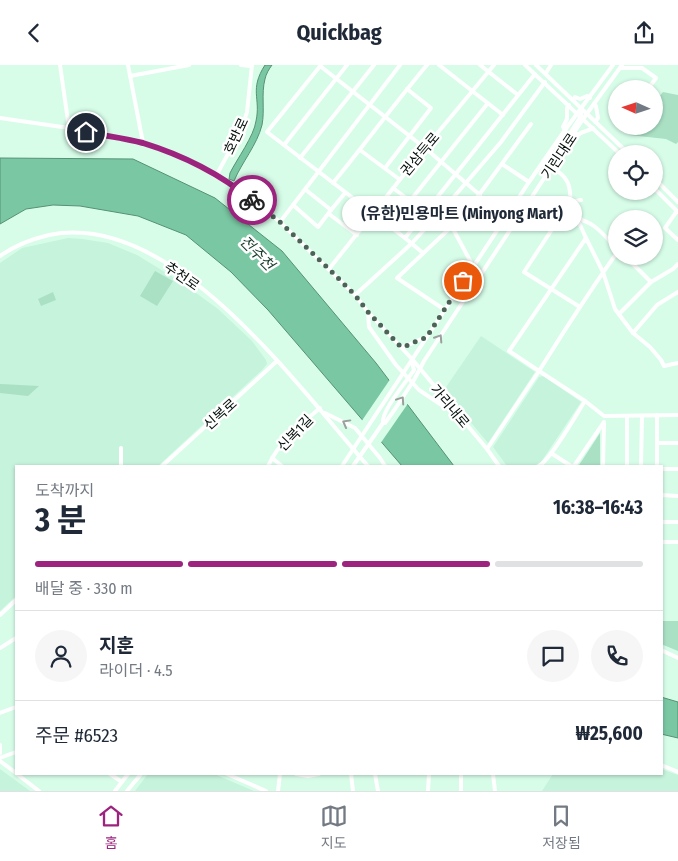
<!DOCTYPE html>
<html lang="ko">
<head>
<meta charset="utf-8">
<style>
  :root { --surface:#fff; --page:#f6f6f7; --text:#1f2937; --muted:#747a83; --line:#e0e1e3; --accent:#9c247e }
  body { margin:0; font-family:"Fira Sans Condensed","Noto Sans KR",sans-serif; background:var(--page); color:var(--text); height:100vh; display:flex; flex-direction:column; font-size:19px; white-space:nowrap }
  * { box-sizing:border-box; margin:0 }
  p { font-size:16px; color:var(--muted) }
  .icon { flex:none; width:28px; height:28px; fill:none; stroke:currentColor; stroke-width:2; stroke-linecap:round; stroke-linejoin:round }
  .map { position:relative; flex:1; overflow:hidden }
  .panel { position:absolute; left:15px; top:400px; width:648px; height:310px; display:flex; flex-direction:column; background:var(--surface); border-radius:0px; box-shadow:0 1px 4px #0004 }
  .panel>* { flex:none }
  .needle { width:32px; rotate:273deg }
  .buttons { position:absolute; left:608px; top:15px; display:grid; gap:10px }
  .buttons a { display:grid; place-items:center; width:55px; height:55px; border-radius:50%; background:var(--surface); box-shadow:0 1px 4px #0004; font-size:25px }
  .pin { position:absolute; display:grid; place-items:center; width:42px; height:42px; color:#fff; margin:-21px; border:2px solid #fff; border-radius:50%; box-shadow:0 1px 5px #0007 }
  .courier { position:absolute; display:grid; place-items:center; width:50px; height:50px; margin:-25px; border:4px solid #9c247e; border-radius:50%; background:#fff; color:#222; box-shadow:0 1px 6px #0007 }
  .bubble { position:absolute; height:35px; border-radius:18px; background:var(--surface); box-shadow:0 1px 4px #0004; font-size:16px; font-weight:700; line-height:35px; text-align:center }
  .summary em { font-style:normal; font-weight:700 }
  .summary div { display:flex; flex-direction:column-reverse }
  .summary { display:flex; align-items:center; justify-content:space-between; height:85px; padding:0 20px }
  h1 { font-size:32px; font-weight:700; line-height:38px }
  .bar { display:grid; grid-template-columns:repeat(4,1fr); gap:8px 5px; align-content:center; height:60px; padding:0 20px }
  .bar i { height:6px; border-radius:4px; background:var(--line) }
  .bar .on { background:var(--accent) }
  .bar p { grid-column:span 4 }
  .line { display:flex; align-items:center; gap:12px; padding:0 20px; border-top:1px solid var(--line) }
  .line div { flex:1 }
  .round { display:grid; place-items:center; flex:none; width:52px; height:52px; border-radius:26px; background:var(--page) }
  header { display:flex; justify-content:space-between; align-items:center; height:65px; padding:0 20px; background:var(--surface); font-size:22px; font-weight:700 }
  .menu { display:flex; justify-content:space-around; align-items:center; height:70px; border-top:1px solid var(--line); background:var(--surface); font-size:14px; color:var(--muted) }
  .menu a { display:grid; justify-items:center; gap:2px }
  .menu .on { color:var(--accent) }
  .map>svg:first-child { display:block }
</style>
</head>
<body>
<header><svg class="icon" aria-label="back" viewBox="0 0 24 24"><path d="M15 5l-7 7 7 7"/></svg>Quickbag<svg class="icon" aria-label="share" viewBox="0 0 24 24"><path d="M12 15V3M7 8l5-5 5 5M5 13v7h14v-7"/></svg></header>
<div class="map">
<svg width="678" height="726" viewBox="0 0 678 726">
  <rect width="100%" height="100%" fill="#d7fde9"/>
  <!-- built -->
  <g fill="#c6f3dc">
    <path d="M68 173 82 174 108 178 137 190 181 217 218 244 252 276 266 295 267 299 262 305 158 401H16V531L0 546V198L22 183Z"/>
    <path d="M481 271 535 307 488 378 444 325Z"/>
    <path d="M543 311 581 337 541 397 534 401H507L493 382 539 312Z"/>
    <path d="M0 704 30 726H0Z"/>
    <path d="M661 704 678 710V726H542L553 709H661Z"/>
    <path d="M148 709H214L254 726H135Z"/>
  </g>
  <!-- green -->
  <g fill="#aae1c5">
    <path d="M663 27 678 30V77L676 79 666 74 629 70 636 61H654V38Z"/>
    <path d="M155 206 173 216 157 241 140 231Z"/>
    <path d="M53 227 56 235 41 241 38 234Z"/>
    <path d="M0 319H1L39 321 28 331 0 328Z"/>
    <path d="M600 368V400H579Z"/>
    <path d="M661 556H678V586L661 579Z"/>
  </g>
  <!-- water -->
  <g fill="#7ac8a3" stroke="#579175">
    <path d="M265 0H272C269 4 266 9 265 14 261 29 265 45 262 60 257 80 242 97 234 116L229 114 230 108C237 94 254 71 256 56 261 33 249 25 265 0Z"/>
    <path d="M0 93 133 94 215 133 282 186 376 298 454 401H402L268 245 231 207 186 170 138 151 80 141 53 140 26 144 0 159Z"/>
    <path d="M661 632 678 637V673L661 669Z"/>
  </g>
  <!-- pier -->
  <path fill="#d7fde9" d="M391 313 409 337 380 379 361 357Z"/>
  <g fill="none" stroke-linecap="round" stroke-linejoin="round">
    <!-- minor -->
    <g stroke="#fff" stroke-width="4">
      <path d="M60 0 69 63"/>
      <path d="M128 0 143 78"/>
      <path d="M241 0 251 1"/>
      <path d="M321 0 267 67 405 173 535 9"/>
      <path d="M439 0 503 50"/>
      <path d="M480 0 518 30"/>
      <path d="M525 0 620 89"/>
      <path d="M536 0 629 89"/>
      <path d="M320 1 425 83 480 130"/>
      <path d="M620 3H642L656 13 648 24"/>
      <path d="M546 8 551 0"/>
      <path d="M130 11 189 0"/>
      <path d="M573 35 575 32 580 34 587 31 590 33"/>
      <path d="M594 39 596 41 598 53 595 57"/>
      <path d="M582 43 581 51 552 97 551 102C582 119 562 135 577 151 581 156 589 157 594 161 602 167 609 175 616 183"/>
      <path d="M0 53 69 63 143 78 180 92 201 102 245 129 280 157 355 230 368 247 412 294 487 384 499 401"/>
      <path d="M565 65 563 62 567 54V43L569 40"/>
      <path d="M575 68 578 70C584 65 590 66 593 63"/>
      <path d="M284 80 347 0"/>
      <path d="M360 85 399 114"/>
      <path d="M300 93 374 0"/>
      <path d="M502 99 529 117"/>
      <path d="M385 103 431 43 407 24"/>
      <path d="M216 111 242 63 247 47 252 0"/>
      <path d="M654 113 678 137"/>
      <path d="M333 118C365 79 395 38 427 0"/>
      <path d="M393 123 426 148"/>
      <path d="M654 123 678 147"/>
      <path d="M306 125 331 145 345 128"/>
      <path d="M293 140 318 162 331 145"/>
      <path d="M677 146 665 163 678 175"/>
      <path d="M440 148 452 162 473 201"/>
      <path d="M329 149 357 170"/>
      <path d="M576 151 586 173"/>
      <path d="M280 157 400 0"/>
      <path d="M390 161 488 38"/>
      <path d="M405 173 423 188"/>
      <path d="M616 189C589 227 564 266 539 306L509 286 586 173 603 207 615 244 633 268 650 282 661 295 664 301 678 298"/>
      <path d="M0 191C14 181 32 174 49 170 173 145 296 320 368 401"/>
      <path d="M625 191 651 217"/>
      <path d="M329 204 425 83 494 0"/>
      <path d="M355 230 411 179 440 148 501 77 545 17"/>
      <path d="M580 242 524 207 570 137 581 135"/>
      <path d="M445 245 397 213 465 149 531 59"/>
      <path d="M368 247 369 262 396 300 419 325 443 341 451 345"/>
      <path d="M619 249 651 217 673 204 678 199"/>
      <path d="M633 268 657 240 678 227"/>
      <path d="M401 282C410 281 417 274 426 273"/>
      <path d="M325 348 355 363 380 393 385 401"/>
      <path d="M383 358C381 346 407 316 414 305L412 297"/>
      <path d="M657 378H678"/>
      <path d="M121 383V401"/>
      <path d="M487 384 539 306 585 336 604 351 678 350"/>
      <path d="M551 388 571 401"/>
      <path d="M272 393 282 401"/>
      <path d="M162 401 277 296"/>
      <path d="M268 401C280 376 299 361 320 343"/>
      <path d="M342 401 529 117 565 65 613 0"/>
      <path d="M353 401 383 358H385L395 344 414 315 424 296 583 54 622 0"/>
      <path d="M539 401C551 394 576 350 585 336"/>
      <path d="M574 401 604 357"/>
      <path d="M603 401 604 359"/>
      <path d="M627 401V351"/>
      <path d="M641 401 642 351"/>
      <path d="M657 401V350"/>
      <path d="M661 404H678"/>
      <path d="M661 430 678 431"/>
      <path d="M661 457H678"/>
      <path d="M661 477H678"/>
      <path d="M0 550 16 535"/>
      <path d="M0 583 16 573"/>
      <path d="M661 585 678 593"/>
      <path d="M0 648 16 642"/>
      <path d="M0 680V688"/>
      <path d="M0 693 16 687"/>
      <path d="M0 696 16 708"/>
      <path d="M661 700 678 707"/>
      <path d="M17 709 39 726"/>
      <path d="M110 709 122 717"/>
      <path d="M227 709 266 726"/>
      <path d="M296 709 308 711 319 709"/>
      <path d="M351 709 353 726"/>
      <path d="M375 709 378 726"/>
      <path d="M461 709V726"/>
      <path d="M493 709 495 726"/>
      <path d="M115 726 128 709"/>
      <path d="M127 726 141 709"/>
      <path d="M278 726 280 709"/>
      <path d="M428 726 429 709"/>
    </g>
  </g>
  <!-- one-way arrows -->
  <defs><path id="oneway-chevron" d="M-2-3.5L2.5 0L-2 3.5" fill="none" stroke-width="1.6" stroke-linecap="round" stroke-linejoin="round" transform="scale(1.25)"/></defs>
  <g stroke="#9b9f9d">
    <use href="#oneway-chevron" transform="translate(439 273) rotate(-57)"/>
    <use href="#oneway-chevron" transform="translate(401 335) rotate(-56)"/>
    <use href="#oneway-chevron" transform="translate(346 358) rotate(-151)"/>
  </g>
  <g fill="none" stroke-linecap="round" stroke-linejoin="round">
    <!-- done -->
    <path stroke="#4e6358" stroke-width="5" stroke-dasharray="0 9" d="M252 135 280 157 329 204 355 230 368 247 401 282C410 281 417 274 426 273L463 216"/>
    <!-- route -->
    <path stroke="#9c247e" stroke-width="6" d="M86 67C105 71 125 73 143 78 182 90 220 109 252 135"/>
  </g>
  <g text-anchor="middle" stroke-width="5" stroke-linejoin="round" paint-order="stroke">
    <!-- street labels -->
    <g font-size="14" fill="#04100a" stroke="#fff">
      <text transform="translate(236 71) rotate(-65)" y="5">호반로</text>
      <text transform="translate(420 89) rotate(-50)" y="5">권삼득로</text>
      <text transform="translate(559 91) rotate(-56)" y="5">기린대로</text>
      <text transform="translate(182 211) rotate(35)" y="5">추천로</text>
      <text transform="translate(450 341) rotate(50)" y="5">가리내로</text>
      <text transform="translate(220 349) rotate(-42)" y="5">신복로</text>
      <text transform="translate(295 368) rotate(-46)" y="5">신복1길</text>
    </g>
    <!-- water labels -->
    <g font-size="15" font-style="italic" fill="#193c2c" stroke="#fff">
      <text transform="translate(257 188) rotate(45)" y="5">전주천</text>
    </g>
  </g>
</svg>
<div class="buttons">
<a><svg class="needle" viewBox="-14 -14 28 28"><path d="M0-13l5 13h-10z" fill="#e53935"/><path d="M0 13l5-13h-10z" fill="#747a83"/></svg></a>
<a><svg class="icon" aria-label="locate" viewBox="0 0 24 24"><circle cx="12" cy="12" r="6"/><path d="M12 2v4M12 18v4M2 12h4M18 12h4"/></svg></a>
<a><svg class="icon" aria-label="layers" viewBox="0 0 24 24"><path d="M12 4l9 5-9 5-9-5zM3 14l9 5 9-5"/></svg></a>
</div>
<div class="pin" style="left:463px;top:216px;background:#ea580c"><svg class="icon" aria-label="bag" viewBox="0 0 24 24"><path d="M5 8h14l-1 12H6zM9 8a3 3 0 0 1 6 0"/></svg></div>
<div class="pin" style="left:86px;top:67px;background:#1f2937"><svg class="icon" aria-label="home" viewBox="0 0 24 24"><path d="M3 11l9-7 9 7M6 9v11h12V9"/></svg></div>
<div class="courier" style="left:252px;top:135px"><svg class="icon" aria-label="bike" viewBox="0 0 24 24"><circle cx="6" cy="16" r="4"/><circle cx="18" cy="16" r="4"/><path d="M6 16l4-8h5l3 8M10 8l3 8H6M13 5h3"/></svg></div>
<div class="bubble" style="left:342px;top:131px;width:240px">(유한)민용마트 (Minyong Mart)</div>
<section class="panel">
<div class="summary"><div><h1>3 분</h1><p>도착까지</p></div><em>16:38–16:43</em></div>
<div class="bar"><i class="on"></i><i class="on"></i><i class="on"></i><i></i><p>배달 중 · 330 m</p></div>
<div class="line" style="height:90px"><a class="round"><svg class="icon" aria-label="person" viewBox="0 0 24 24"><circle cx="12" cy="8" r="4"/><path d="M4 21q1-7 8-7t8 7"/></svg></a><div><b>지훈</b><p>라이더 · 4.5</p></div><a class="round"><svg class="icon" aria-label="chat" viewBox="0 0 24 24"><path d="M4 5h16v11H9l-5 4z"/></svg></a><a class="round"><svg class="icon" aria-label="phone" viewBox="0 0 24 24"><path d="M5 4h4l2 5-3 2q2 4 5 5l2-3 5 2v4C11 20 4 13 5 4z"/></svg></a></div>
<div class="line" style="height:65px"><div>주문 #6523</div><b>₩25,600</b></div>
</section>
</div>
<nav class="menu">
<a class="on"><svg class="icon" aria-label="home" viewBox="0 0 24 24"><path d="M3 11l9-7 9 7M6 9v11h12V9"/></svg>홈</a>
<a><svg class="icon" aria-label="map" viewBox="0 0 24 24"><path d="M3 6l6-2 6 2 6-2v14l-6 2-6-2-6 2zM9 4v14M15 6v14"/></svg>지도</a>
<a><svg class="icon" aria-label="saved" viewBox="0 0 24 24"><path d="M7 4h10v16l-5-4-5 4z"/></svg>저장됨</a>
</nav>
</body>
</html>
